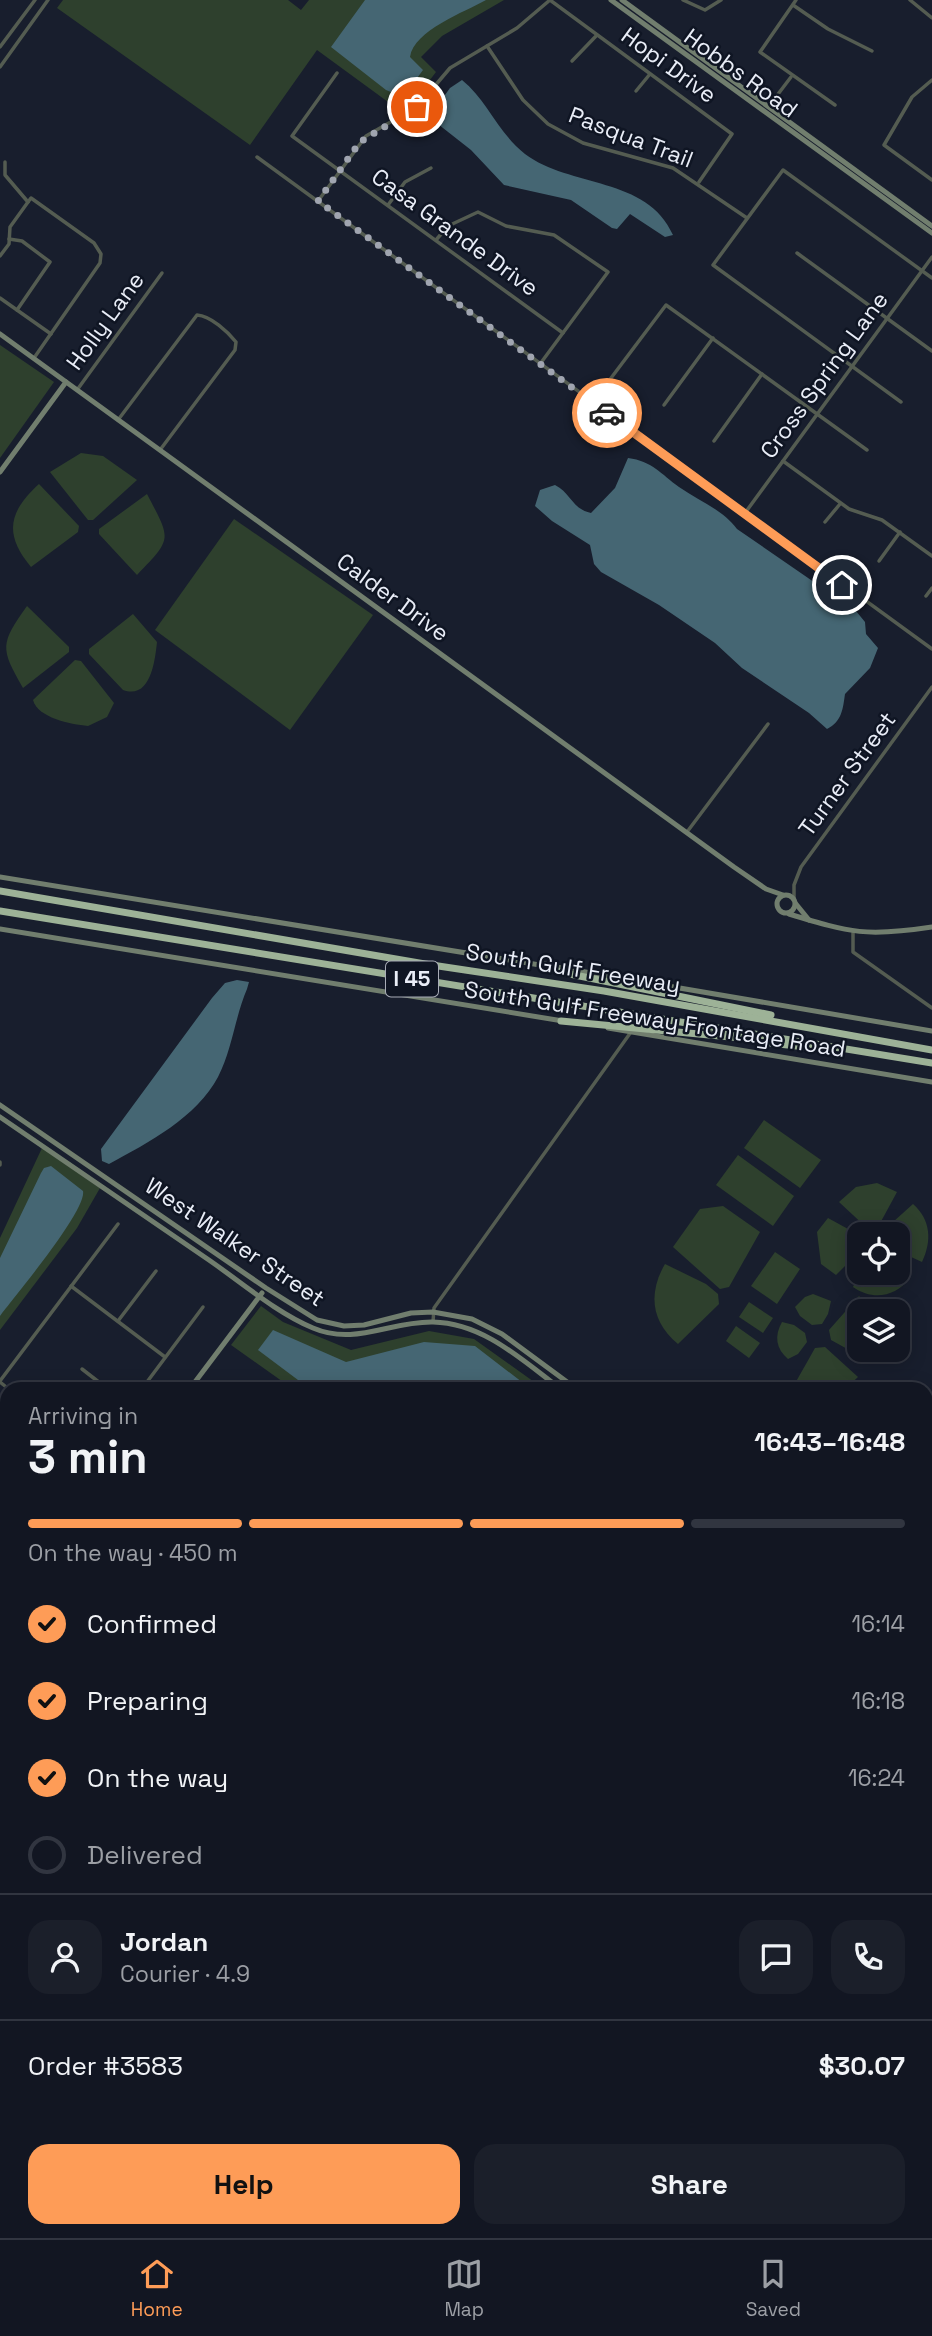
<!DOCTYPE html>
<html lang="en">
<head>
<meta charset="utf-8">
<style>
  :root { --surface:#121622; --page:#1b1f2a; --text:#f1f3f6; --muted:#9c9fa5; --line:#313540; --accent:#fe9c57 }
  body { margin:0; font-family:"Space Grotesk",sans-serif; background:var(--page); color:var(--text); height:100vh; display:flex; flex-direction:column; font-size:26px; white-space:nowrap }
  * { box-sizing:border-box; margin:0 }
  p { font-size:23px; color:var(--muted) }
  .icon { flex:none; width:38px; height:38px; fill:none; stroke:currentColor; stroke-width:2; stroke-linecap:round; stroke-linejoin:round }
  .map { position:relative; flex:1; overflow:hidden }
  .panel { position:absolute; left:0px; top:1382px; width:933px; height:856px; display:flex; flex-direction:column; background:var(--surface); border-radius:21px 21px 0 0; box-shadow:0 4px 18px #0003,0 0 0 2px var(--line) }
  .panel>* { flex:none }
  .fabs { position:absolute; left:847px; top:1222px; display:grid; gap:14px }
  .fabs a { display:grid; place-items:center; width:63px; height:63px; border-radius:14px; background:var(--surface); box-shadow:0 4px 18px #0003,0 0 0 2px var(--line); font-size:35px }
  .pin { position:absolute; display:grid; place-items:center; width:60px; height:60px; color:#fff; margin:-30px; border:4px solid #fff; border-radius:50%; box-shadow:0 2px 7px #0007 }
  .courier { position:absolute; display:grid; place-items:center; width:70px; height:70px; margin:-35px; border:5px solid #fe9c57; border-radius:50%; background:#fff; color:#222; box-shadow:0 2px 9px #0007 }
  .summary em { font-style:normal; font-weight:600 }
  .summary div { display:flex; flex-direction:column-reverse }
  .summary { display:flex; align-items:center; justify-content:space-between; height:119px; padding:0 28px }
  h1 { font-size:46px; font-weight:600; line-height:52px }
  .bar { display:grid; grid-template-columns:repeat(4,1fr); gap:10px 7px; align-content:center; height:84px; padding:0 28px }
  .bar i { height:9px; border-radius:5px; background:var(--line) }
  .bar .active { background:var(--accent) }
  .bar p { grid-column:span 4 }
  .line { display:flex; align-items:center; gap:18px; padding:0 28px; border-top:2px solid var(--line) }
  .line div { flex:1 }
  .round { display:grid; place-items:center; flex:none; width:74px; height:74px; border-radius:21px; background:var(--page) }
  ol { padding:0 28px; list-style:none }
  li { display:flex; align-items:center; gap:21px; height:77px }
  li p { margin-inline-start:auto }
  li .icon { padding:7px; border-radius:50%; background:var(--accent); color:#111; stroke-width:4 }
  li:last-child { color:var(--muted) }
  li i { width:38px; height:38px; border:4px solid var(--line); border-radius:50% }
  .action { display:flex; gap:14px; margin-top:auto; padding:14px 28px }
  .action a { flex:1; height:80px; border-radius:21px; background:var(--accent); color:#111; font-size:28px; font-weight:600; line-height:80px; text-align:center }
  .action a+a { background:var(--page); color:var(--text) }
  .menu { display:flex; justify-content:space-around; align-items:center; height:98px; border-top:2px solid var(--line); background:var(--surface); font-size:19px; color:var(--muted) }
  .menu a { display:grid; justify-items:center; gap:4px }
  .menu .active { color:var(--accent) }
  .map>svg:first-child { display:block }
</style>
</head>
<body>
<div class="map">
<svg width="932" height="2238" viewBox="0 0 932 2238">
  <rect width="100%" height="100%" fill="#181e2d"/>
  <!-- green -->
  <g fill="#2e402d">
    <path d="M63 0H288L301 10 309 0H504L442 36 421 57 436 72 417 97 399 110 317 50 250 145 57 8Z"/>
    <path d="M0 345 54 382 0 458Z"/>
    <path d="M81 453 103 456 137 480 93 520H88L50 472Z"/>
    <path d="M39 484 79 526 78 532 31 567C4 535 8 512 39 484Z"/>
    <path d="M147 494C171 540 173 538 137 575L99 534V529Z"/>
    <path d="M234 519 373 615 290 730 155 630Z"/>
    <path d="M27 606 69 647V652L23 688C0 648 0 644 27 606Z"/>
    <path d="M133 614 157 642C155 660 151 700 123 690L89 654V649Z"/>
    <path d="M75 660 81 661 114 703 107 717 88 726C70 724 38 718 33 700Z"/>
    <path d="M764 1120 821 1160 800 1188 744 1148Z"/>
    <path d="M42 1148 100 1188 77 1228 0 1330V1238Z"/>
    <path d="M738 1155 794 1196 773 1226 716 1185Z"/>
    <path d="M877 1183 897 1192 878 1227 868 1229 839 1202 856 1187Z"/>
    <path d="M913 1204C931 1220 932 1241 922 1262L898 1251V1234H886L893 1222Z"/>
    <path d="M723 1206 760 1232 729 1287 720 1289 673 1247 700 1209Z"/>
    <path d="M828 1218 859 1235V1252L836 1275 821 1264 817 1232Z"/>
    <path d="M775 1252 800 1269 777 1304 751 1286Z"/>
    <path d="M665 1264 706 1284 718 1294 719 1304 678 1344C651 1322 648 1293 665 1264Z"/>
    <path d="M898 1264 910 1278C895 1297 873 1301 853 1287L859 1272H898Z"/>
    <path d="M813 1294 831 1301 828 1314 822 1324 812 1325 800 1316 795 1307 805 1297Z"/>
    <path d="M859 1296 873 1311H859V1349H876L869 1361 831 1340 829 1330Z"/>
    <path d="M749 1302 773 1318 763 1333 739 1317Z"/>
    <path d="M261 1306 283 1322 351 1350 429 1331 474 1339 544 1389H293L231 1345Z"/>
    <path d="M782 1322 794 1325 805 1333 807 1342 798 1354 788 1359C776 1349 774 1336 782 1322Z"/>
    <path d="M736 1326 760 1343 749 1358 726 1341Z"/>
    <path d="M825 1347 858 1377 845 1389 793 1387 815 1348Z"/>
  </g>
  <!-- water -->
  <g fill="#456673">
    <path d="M365 0H486C465 12 414 30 410 57L423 70 403 97 386 90 331 47Z"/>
    <path d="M462 80C487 100 498 133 525 154 570 188 647 176 673 235L665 237 630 214 617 229 612 228 571 200 504 185 471 150 429 117 450 88Z"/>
    <path d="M628 458C652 461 661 474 679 487 699 501 722 509 737 529L856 611 865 622 866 634 878 648 870 668 845 694C843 708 842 722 827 729L809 713 742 668 715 643 659 605 601 572 594 564 590 545 552 521 535 506 540 490 555 485C571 493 572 509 591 513L615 488Z"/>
    <path d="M237 980 249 982 247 989C235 1017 232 1050 218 1077 197 1117 148 1143 109 1164L102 1161 101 1149 212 998 225 983Z"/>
    <path d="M51 1166 83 1191C87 1210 15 1296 0 1316V1258L41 1173 44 1168Z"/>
    <path d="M273 1330 346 1362 424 1342 475 1346 531 1389H310L258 1350Z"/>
  </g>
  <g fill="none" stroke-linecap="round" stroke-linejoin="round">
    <!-- river -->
    <path stroke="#456673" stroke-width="8" d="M0 2161H7"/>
    <!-- street -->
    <g stroke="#545c51" stroke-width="3.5">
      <path d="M683 0 705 10 721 0"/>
      <path d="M796 0 760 52 835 105"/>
      <path d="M910 0 932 18"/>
      <path d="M793 5 828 29 872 51"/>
      <path d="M487 46 523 100 548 124 583 143 673 168 747 218"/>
      <path d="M0 47 35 0"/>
      <path d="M572 61 597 35"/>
      <path d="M0 67 48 0"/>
      <path d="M337 73 292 136 563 333"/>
      <path d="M932 80 912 97 884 145 932 180"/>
      <path d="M636 91 650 74"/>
      <path d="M769 106 791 77"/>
      <path d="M257 157 932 649"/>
      <path d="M5 162V175L28 202"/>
      <path d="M318 201 366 136 417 107 450 68 517 28 550 0 732 134 699 182"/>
      <path d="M28 202 31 198 94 243 101 254 100 263 34 358"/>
      <path d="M388 205 405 182 431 168"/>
      <path d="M9 239 22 241 50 262 17 310"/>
      <path d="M436 240 448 226 478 212 506 226 554 235 608 272 540 364"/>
      <path d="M797 253 932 351"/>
      <path d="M0 256 9 244 10 227 28 202"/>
      <path d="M0 298 51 334"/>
      <path d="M77 390 162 273"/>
      <path d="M593 402 666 305 867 450"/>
      <path d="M901 402 713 265 783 170 932 278"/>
      <path d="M664 405 713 338"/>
      <path d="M118 420 197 315C211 316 228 332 236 342L235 350 160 450"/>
      <path d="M714 441 762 374"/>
      <path d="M783 461 849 509 882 520 932 556"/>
      <path d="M745 513 932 257"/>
      <path d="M825 522 840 504"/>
      <path d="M879 561 900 532"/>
      <path d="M926 596 932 588"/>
      <path d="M687 832 768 724"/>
      <path d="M794 898V885L801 867 932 687"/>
      <path d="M853 933V952L932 1008"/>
      <path d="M0 1162V1165"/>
      <path d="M71 1286 165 1357"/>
      <path d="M118 1321 156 1271"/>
      <path d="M433 1322 434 1308 631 1032"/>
      <path d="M82 1369 109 1390"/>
      <path d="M0 1381 118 1224"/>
      <path d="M0 1382 10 1390"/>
      <path d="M141 1390 203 1307"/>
      <path d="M0 1529 7 1539"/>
      <path d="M0 1550 7 1545"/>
      <path d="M0 1650 7 1643"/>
      <path d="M0 1668 7 1673"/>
      <path d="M0 1712 7 1717"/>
      <path d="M0 1916 7 1907"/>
      <path d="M926 2120 932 2119"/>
      <path d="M926 2183H932"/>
      <path d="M0 2204 7 2203"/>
      <path d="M74 2231V2238"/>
      <path d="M148 2231V2238"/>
      <path d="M216 2231V2238"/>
      <path d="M464 2231 473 2238"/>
      <path d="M664 2231 673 2238"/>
      <path d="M749 2231 758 2238"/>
      <path d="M839 2231 857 2238 932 2235"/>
      <path d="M507 2238 510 2231"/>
    </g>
    <!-- secondary -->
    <g stroke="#717e6e" stroke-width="5">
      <path d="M611 0 932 233"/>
      <path d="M622 0 932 226"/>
      <path d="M0 334 734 867 766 889 783 895"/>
      <path d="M0 472 66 382"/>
      <path d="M0 877 546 966"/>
      <circle cx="786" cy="904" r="9"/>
      <path d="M796 904 809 920"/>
      <path d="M789 914C851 933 867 937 932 927"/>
      <path d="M0 929 563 1021"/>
      <path d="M556 967 932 1031"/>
      <path d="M608 1028 932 1082"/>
      <path d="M0 1105 266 1288 317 1320 344 1326 364 1325 411 1313 433 1312 472 1319 502 1334 578 1390"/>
      <path d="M0 1117C69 1164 137 1211 206 1258 240 1281 275 1312 313 1328 355 1346 390 1321 433 1322 484 1323 523 1361 562 1390"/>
      <path d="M189 1390 262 1293"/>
      <path d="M0 1597 7 1593"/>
      <path d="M926 1630 932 1635"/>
    </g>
    <!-- primary -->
    <g stroke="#889984" stroke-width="6">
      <path d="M926 1491 932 1483"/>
      <path d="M926 1505 932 1496"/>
      <path d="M374 2238 379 2231"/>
      <path d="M389 2238 394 2231"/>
    </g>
    <!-- highway -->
    <g stroke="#9db297" stroke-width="7">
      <path d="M0 891 425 964 604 991 932 1050"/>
      <path d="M0 911 932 1063"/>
      <path d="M545 965 560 972 771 1015"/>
      <path d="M561 1021 741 1038"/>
      <path d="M770 1043 814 1048"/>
    </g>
  </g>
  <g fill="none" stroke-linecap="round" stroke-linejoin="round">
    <!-- done -->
    <path stroke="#a0a5b0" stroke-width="7" stroke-dasharray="0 12.6" d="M417 107 360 142 318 201 607 413"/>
    <!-- route -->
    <path stroke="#fe9c57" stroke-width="9" d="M607 413 842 585"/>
  </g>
  <g text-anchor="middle" stroke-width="5" stroke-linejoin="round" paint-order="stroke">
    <!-- shield labels -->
    <rect fill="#0f1523" stroke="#a8acb7" stroke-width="2" x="386" y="961.5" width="52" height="35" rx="5"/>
    <g font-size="21" font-weight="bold" fill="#e9edf7">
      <text x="412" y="986">I 45</text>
    </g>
    <!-- street labels -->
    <g font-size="23" fill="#e9edf7" stroke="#0f1523">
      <text transform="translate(669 65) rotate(36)" y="8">Hopi Drive</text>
      <text transform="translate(741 73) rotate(36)" y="8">Hobbs Road</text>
      <text transform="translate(631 137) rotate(21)" y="8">Pasqua Trail</text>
      <text transform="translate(455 232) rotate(36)" y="8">Casa Grande Drive</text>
      <text transform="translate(105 321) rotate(-54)" y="8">Holly Lane</text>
      <text transform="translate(824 375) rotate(-54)" y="8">Cross Spring Lane</text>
      <text transform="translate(393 597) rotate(36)" y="8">Calder Drive</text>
      <text transform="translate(847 774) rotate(-54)" y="8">Turner Street</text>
      <text transform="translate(573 968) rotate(9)" y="8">South Gulf Freeway</text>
      <text transform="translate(655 1019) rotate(9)" y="8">South Gulf Freeway Frontage Road</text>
      <text transform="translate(235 1242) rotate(34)" y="8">West Walker Street</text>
    </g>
  </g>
</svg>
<div class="fabs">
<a><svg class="icon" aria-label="locate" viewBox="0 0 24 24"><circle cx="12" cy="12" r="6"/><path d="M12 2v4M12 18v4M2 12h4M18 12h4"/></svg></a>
<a><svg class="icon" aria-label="layers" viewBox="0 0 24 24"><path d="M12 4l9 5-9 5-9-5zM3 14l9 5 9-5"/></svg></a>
</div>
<div class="pin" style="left:417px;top:107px;background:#ea580c"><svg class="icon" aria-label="bag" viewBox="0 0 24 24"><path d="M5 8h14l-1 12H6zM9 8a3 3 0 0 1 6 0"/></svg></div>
<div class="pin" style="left:842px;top:585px;background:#1f2937"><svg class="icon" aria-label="home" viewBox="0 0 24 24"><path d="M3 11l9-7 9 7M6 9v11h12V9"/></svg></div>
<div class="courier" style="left:607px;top:413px"><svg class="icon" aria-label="car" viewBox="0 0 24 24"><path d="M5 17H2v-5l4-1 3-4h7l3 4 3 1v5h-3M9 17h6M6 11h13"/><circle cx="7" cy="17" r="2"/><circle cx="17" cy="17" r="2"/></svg></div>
<section class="panel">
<div class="summary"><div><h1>3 min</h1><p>Arriving in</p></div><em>16:43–16:48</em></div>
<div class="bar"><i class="active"></i><i class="active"></i><i class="active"></i><i></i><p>On the way · 450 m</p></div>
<ol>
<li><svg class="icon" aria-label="check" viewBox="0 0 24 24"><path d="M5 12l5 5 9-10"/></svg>Confirmed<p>16:14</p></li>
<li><svg class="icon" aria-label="check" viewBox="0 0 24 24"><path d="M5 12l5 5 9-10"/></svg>Preparing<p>16:18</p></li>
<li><svg class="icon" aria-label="check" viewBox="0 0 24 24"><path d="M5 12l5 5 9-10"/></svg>On the way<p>16:24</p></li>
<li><i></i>Delivered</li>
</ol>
<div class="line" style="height:126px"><a class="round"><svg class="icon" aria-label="person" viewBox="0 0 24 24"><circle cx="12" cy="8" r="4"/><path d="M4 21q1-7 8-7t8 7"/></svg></a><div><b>Jordan</b><p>Courier · 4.9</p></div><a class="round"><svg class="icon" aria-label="chat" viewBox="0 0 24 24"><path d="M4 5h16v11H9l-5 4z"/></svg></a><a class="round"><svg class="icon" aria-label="phone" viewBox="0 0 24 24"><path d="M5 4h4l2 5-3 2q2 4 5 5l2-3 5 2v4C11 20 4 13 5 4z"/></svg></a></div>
<div class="line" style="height:91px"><div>Order #3583</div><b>$30.07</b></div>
<div class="action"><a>Help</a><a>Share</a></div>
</section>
</div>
<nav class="menu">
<a class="active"><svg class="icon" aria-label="home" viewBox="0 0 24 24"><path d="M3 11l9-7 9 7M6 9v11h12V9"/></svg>Home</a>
<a><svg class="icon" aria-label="map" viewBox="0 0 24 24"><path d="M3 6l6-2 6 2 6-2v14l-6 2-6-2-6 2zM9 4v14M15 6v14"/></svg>Map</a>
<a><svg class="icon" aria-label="saved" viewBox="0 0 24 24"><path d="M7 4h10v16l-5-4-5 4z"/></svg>Saved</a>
</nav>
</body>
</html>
